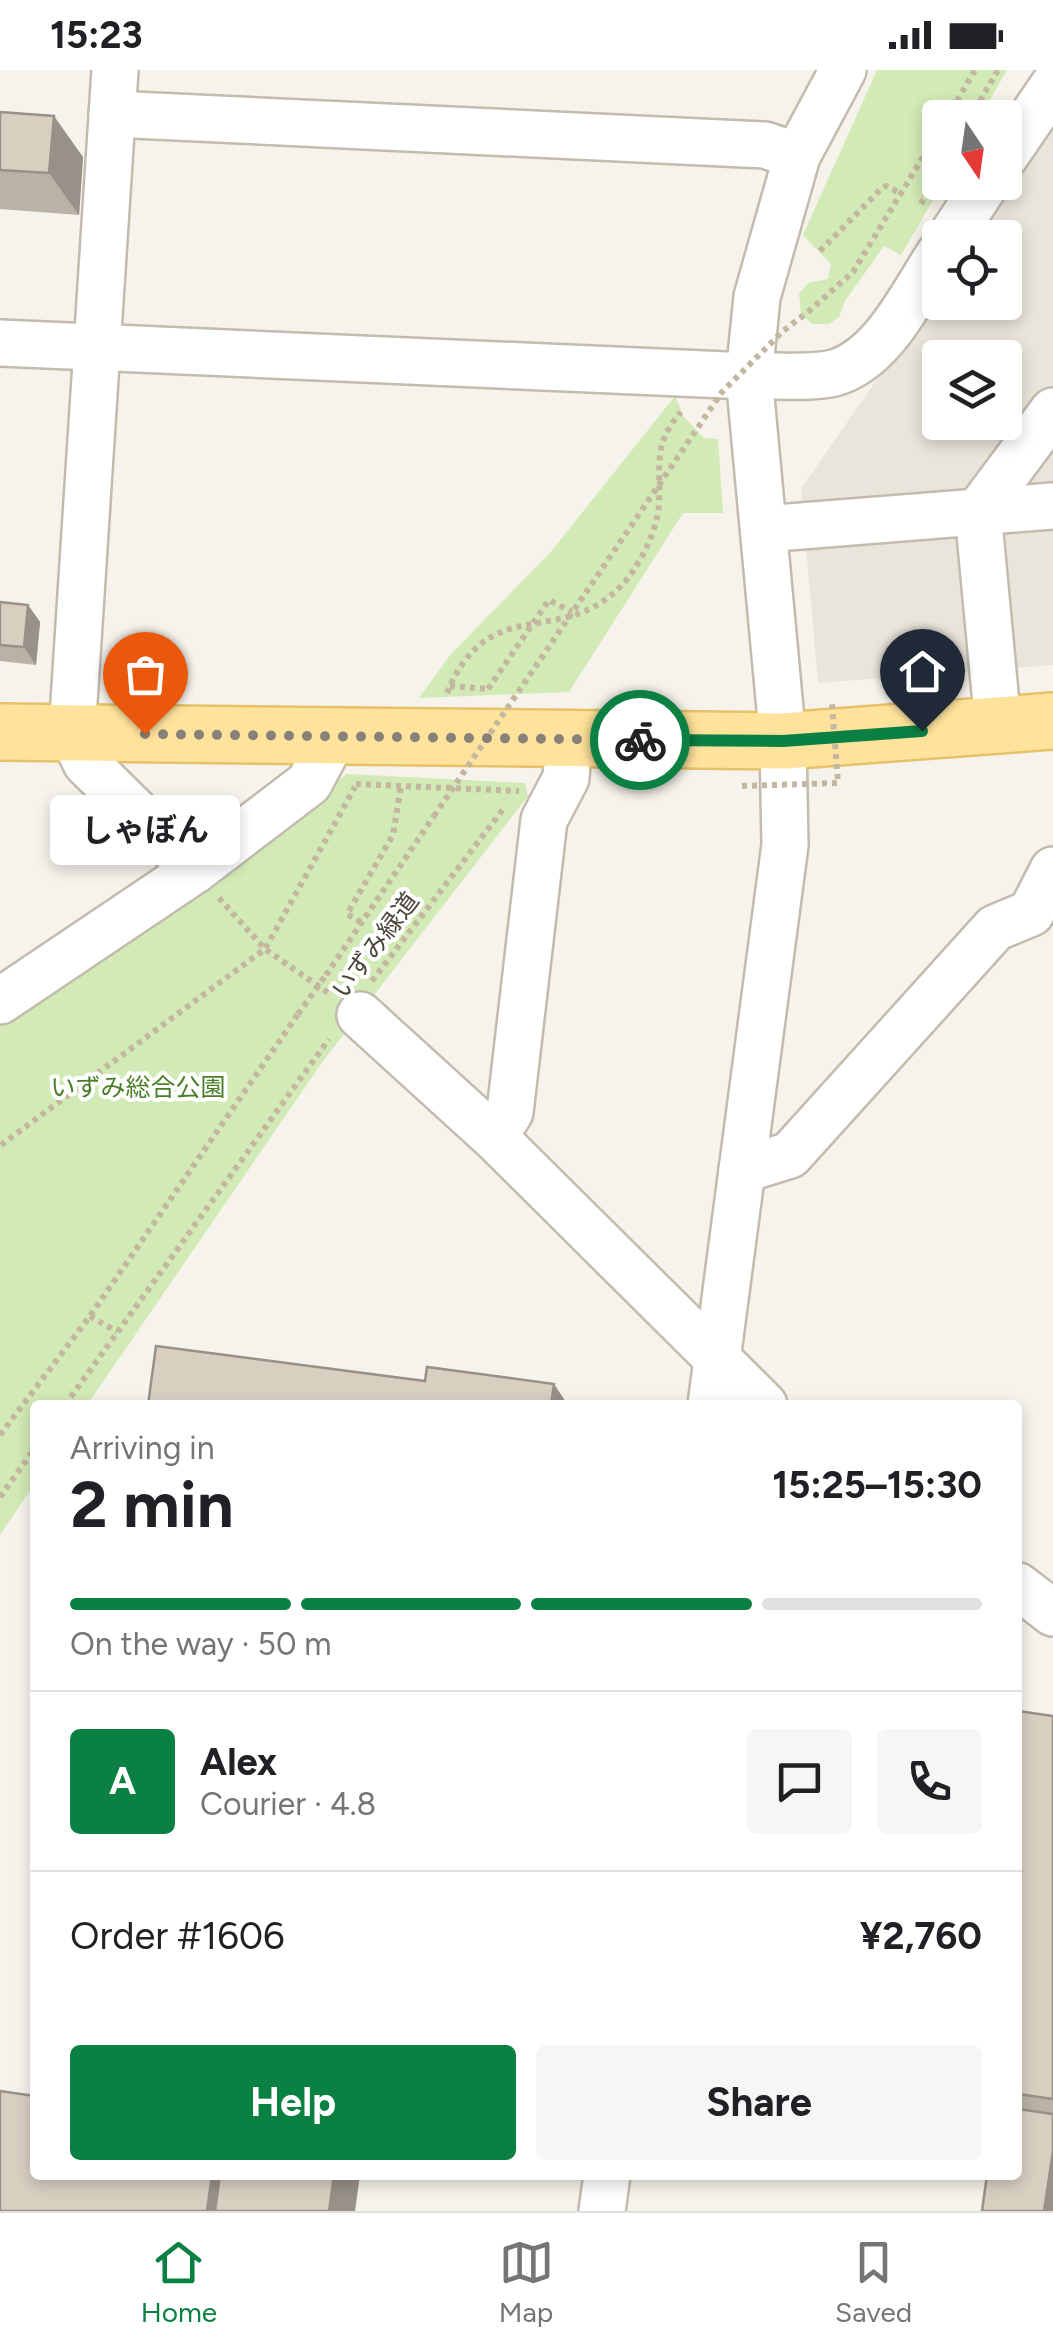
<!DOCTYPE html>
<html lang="en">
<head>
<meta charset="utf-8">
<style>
  :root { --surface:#fff; --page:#f6f6f6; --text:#202124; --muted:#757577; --line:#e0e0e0; --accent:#0b8043 }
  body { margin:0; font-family:Figtree,"Noto Sans JP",sans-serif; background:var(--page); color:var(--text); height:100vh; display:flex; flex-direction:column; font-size:38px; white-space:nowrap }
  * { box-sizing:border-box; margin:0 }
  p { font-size:32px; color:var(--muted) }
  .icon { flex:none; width:55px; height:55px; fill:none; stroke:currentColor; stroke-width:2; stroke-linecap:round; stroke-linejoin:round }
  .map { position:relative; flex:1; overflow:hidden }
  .sheet { position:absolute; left:30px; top:1330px; width:992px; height:780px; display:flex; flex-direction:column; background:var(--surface); border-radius:10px; box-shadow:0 5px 15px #0003 }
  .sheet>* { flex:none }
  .needle { width:65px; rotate:167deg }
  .fabs { position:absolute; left:922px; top:30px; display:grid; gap:20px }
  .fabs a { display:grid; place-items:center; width:100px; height:100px; border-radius:10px; background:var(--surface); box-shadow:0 5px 15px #0003; font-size:50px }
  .pin { position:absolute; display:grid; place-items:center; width:85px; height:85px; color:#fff; margin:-102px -42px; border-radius:50% 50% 50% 0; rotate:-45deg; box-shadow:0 0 10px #0007 }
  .pin .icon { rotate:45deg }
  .courier { position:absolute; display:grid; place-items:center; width:100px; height:100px; margin:-50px; border:8px solid #0b8043; border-radius:50%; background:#fff; color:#222; box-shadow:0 2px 12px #0007 }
  .bubble { position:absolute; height:70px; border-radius:10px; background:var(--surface); box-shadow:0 5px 15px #0003; font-size:32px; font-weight:700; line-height:70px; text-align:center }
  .overview em { font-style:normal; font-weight:700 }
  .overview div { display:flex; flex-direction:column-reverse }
  .overview { display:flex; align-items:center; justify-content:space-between; height:170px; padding:0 40px }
  h1 { font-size:65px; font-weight:700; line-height:75px }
  .bar { display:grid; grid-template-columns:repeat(4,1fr); gap:15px 10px; align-content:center; height:120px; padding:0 40px }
  .bar i { height:12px; border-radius:8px; background:var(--line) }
  .bar .on { background:var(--accent) }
  .bar p { grid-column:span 4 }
  .line { display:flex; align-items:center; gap:25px; padding:0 40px; border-top:2px solid var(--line) }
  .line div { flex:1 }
  .round { display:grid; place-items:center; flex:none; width:105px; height:105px; border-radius:10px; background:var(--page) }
  .cta { display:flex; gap:20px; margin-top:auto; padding:20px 40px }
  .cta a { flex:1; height:115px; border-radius:10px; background:var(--accent); color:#fff; font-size:40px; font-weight:700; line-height:115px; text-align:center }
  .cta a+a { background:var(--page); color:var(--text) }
  .status { display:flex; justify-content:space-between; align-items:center; height:70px; padding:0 50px; background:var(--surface); direction:ltr }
  .status svg { height:28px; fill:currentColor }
  .tab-bar { display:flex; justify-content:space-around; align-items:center; height:140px; border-top:2px solid var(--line); background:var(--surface); font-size:28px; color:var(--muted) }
  .tab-bar a { display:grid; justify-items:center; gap:5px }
  .tab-bar .on { color:var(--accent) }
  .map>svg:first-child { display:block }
</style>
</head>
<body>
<div class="status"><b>15:23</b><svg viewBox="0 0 49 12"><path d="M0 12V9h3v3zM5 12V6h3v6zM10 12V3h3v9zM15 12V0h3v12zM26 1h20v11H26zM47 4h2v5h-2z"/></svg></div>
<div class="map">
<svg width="1053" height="2141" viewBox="0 0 1053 2141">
  <rect width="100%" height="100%" fill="#f6f3ec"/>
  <!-- residential -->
  <path fill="#eae5da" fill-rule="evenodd" d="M1053 56V595L818 613 801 419 940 218V232H1005V168L975 167ZM940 288H1005V352H940Z"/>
  <!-- green -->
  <g fill="#d2eab5">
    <path d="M877 0H1007L980 47 940 48 943 113 901 185 884 176 845 231 839 247 829 254H812L801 243 799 224 808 213 828 209 831 194 803 165Z"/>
    <path d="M675 326 684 347 704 368 718 369 723 443H683L569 622 419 628 451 584 550 483Z"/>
    <path d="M347 704 525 713 528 726 323 991 87 1335H35V1413L0 1465V946L203 811Z"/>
  </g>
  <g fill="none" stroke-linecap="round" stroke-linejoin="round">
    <defs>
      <g id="minor">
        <path d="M115 0 72 663 86 693 195 800"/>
        <path d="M112 44 765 75 797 86"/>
        <path d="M1005 86 1053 16"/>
        <path d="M950 168 987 112"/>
        <path d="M0 273 749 306C776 305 808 309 834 303 884 289 913 223 940 183"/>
        <path d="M764 459 1053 436"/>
        <path d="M998 655 978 442 1053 341"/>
        <path d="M0 931 195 800 309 713 324 685 328 666"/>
        <path d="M360 945 494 1067 764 1335"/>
        <path d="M494 1067 510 1042 544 750 566 708 569 669"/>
        <path d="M742 1100 790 1085 995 858 1031 843 1053 800"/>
        <path d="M711 1335 785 775 783 671 749 306 757 227 797 86 843 0"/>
        <path d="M1018 1516 1053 1543"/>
        <path d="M602 2141 607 2105"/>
      </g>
      <path id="major" d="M0 662 783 671 1053 651"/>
    </defs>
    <!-- minor casing -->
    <use href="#minor" stroke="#c2bbae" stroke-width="50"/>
    <!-- major casing -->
    <use href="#major" stroke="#e6c16a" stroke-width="60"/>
    <!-- path -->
    <g stroke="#c4b79f" stroke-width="6" stroke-dasharray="5 5" stroke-linecap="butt">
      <path d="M947 48 975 0"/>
      <path d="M970 48 998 0"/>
      <path d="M921 134 940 101"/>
      <path d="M820 181 880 120 886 116 902 124"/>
      <path d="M808 242 853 202 940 59"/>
      <path d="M450 616 488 619"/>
      <path d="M447 623C489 521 559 579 620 517 639 498 657 461 659 435 661 395 652 375 681 342"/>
      <path d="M356 714 519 721"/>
      <path d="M219 828 265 879 330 924"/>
      <path d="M361 852 347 844 393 765 401 716"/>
      <path d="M326 905 434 746"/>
      <path d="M372 911 504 738"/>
      <path d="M1 1075 265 879 355 717"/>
      <path d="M90 1246 117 1262"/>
      <path d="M65 1335 329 969"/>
      <path d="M0 1365 90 1246 298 944"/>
      <path d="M0 1427 35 1378"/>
    </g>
    <!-- minor -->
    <use href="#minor" stroke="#fff" stroke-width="45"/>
    <!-- major -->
    <use href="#major" stroke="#ffe39c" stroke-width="55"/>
    <!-- path-bridge -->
    <g stroke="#c4b79f" stroke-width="6" stroke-dasharray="5 5" stroke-linecap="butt">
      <path d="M488 619 549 530 572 542"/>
      <path d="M742 716 838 713 832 634"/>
      <path d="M434 746 722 322 783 261 808 242"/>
      <path d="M298 944 326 905"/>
    </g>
  </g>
  <!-- wall -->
  <g fill="#bab2a6">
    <path d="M0 42 83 87 79 145 0 139Z"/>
    <path d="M0 532 28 535 40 552 36 595 0 591Z"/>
    <path d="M1018 1641 1053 1646V2141L1018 2105Z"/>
  </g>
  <!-- shaded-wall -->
  <g fill="#979187">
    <path d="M54 46 83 87 79 145 49 103Z"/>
    <path d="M28 535 40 552 36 595 24 577Z"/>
    <path d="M554 1314 568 1335H551Z"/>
    <path d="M1053 2081V2141H1044Z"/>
    <path d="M212 2105H239L234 2141H207Z"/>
    <path d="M334 2105H360L355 2141H329Z"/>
  </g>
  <!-- building -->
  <g fill="#d8cfc1" stroke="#979187" stroke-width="2.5">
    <path d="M0 42 54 46 49 103 0 100Z"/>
    <path d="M0 532 28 535 24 577 0 575Z"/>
    <path d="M156 1276 425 1311 427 1297 554 1314 551 1335H148Z"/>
    <path d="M1018 1641 1053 1646V2029L1018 2024V1830L1021 1802H1018Z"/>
    <path d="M0 2021 35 2026V2105H212L207 2141H0Z"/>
    <path d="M1018 2039 1053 2044V2081L1044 2141H982L987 2105H1018Z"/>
    <path d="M220 2105H334L329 2141H215Z"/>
  </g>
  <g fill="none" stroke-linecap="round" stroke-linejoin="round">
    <!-- done -->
    <path stroke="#878178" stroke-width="10" stroke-dasharray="0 18" d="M145 664 640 670"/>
    <!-- route -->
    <path stroke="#0b8043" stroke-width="12" d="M640 670 783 671 922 661"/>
  </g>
  <g text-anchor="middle" stroke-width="8" stroke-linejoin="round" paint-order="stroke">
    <!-- street labels -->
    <g font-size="25" fill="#4b4439" stroke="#fff">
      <text transform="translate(375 875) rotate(-53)" y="9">いずみ緑道</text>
    </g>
    <!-- park labels -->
    <g font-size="25" fill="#4a7f2a" stroke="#fff">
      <text x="138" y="1026">いずみ総合公園</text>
    </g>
  </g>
</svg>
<div class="fabs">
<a><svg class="needle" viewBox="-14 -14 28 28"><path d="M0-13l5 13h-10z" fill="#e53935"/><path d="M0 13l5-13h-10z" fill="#757577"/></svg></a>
<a><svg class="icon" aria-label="locate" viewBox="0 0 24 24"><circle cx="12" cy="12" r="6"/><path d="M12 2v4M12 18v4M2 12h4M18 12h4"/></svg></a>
<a><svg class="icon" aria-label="layers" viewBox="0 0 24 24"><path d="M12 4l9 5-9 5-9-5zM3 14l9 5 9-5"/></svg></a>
</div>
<div class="pin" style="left:145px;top:664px;background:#ea580c"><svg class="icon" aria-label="bag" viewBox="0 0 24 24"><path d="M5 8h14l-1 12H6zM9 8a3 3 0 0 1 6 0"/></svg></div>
<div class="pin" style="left:922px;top:661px;background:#1f2937"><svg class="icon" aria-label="home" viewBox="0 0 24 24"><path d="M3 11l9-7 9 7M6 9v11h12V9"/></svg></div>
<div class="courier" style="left:640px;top:670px"><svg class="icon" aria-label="bike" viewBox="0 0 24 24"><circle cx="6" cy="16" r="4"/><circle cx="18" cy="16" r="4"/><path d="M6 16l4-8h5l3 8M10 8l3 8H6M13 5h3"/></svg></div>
<div class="bubble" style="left:50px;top:725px;width:190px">しゃぼん</div>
<section class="sheet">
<div class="overview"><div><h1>2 min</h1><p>Arriving in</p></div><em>15:25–15:30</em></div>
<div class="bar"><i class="on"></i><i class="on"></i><i class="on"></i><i></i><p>On the way · 50 m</p></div>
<div class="line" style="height:180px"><b class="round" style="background:var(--accent);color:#fff">A</b><div><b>Alex</b><p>Courier · 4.8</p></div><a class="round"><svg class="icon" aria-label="chat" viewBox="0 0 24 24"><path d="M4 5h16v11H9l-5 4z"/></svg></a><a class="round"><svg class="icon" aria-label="phone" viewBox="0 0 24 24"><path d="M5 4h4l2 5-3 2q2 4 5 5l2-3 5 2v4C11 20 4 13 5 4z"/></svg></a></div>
<div class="line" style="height:130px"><div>Order #1606</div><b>¥2,760</b></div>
<div class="cta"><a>Help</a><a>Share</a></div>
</section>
</div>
<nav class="tab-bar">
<a class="on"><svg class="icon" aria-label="home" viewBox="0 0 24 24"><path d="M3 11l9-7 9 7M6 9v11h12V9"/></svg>Home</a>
<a><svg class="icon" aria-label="map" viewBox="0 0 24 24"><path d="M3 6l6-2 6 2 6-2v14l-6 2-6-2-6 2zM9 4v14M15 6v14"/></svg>Map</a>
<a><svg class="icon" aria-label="saved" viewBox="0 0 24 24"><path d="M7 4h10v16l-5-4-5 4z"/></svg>Saved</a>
</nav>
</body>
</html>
